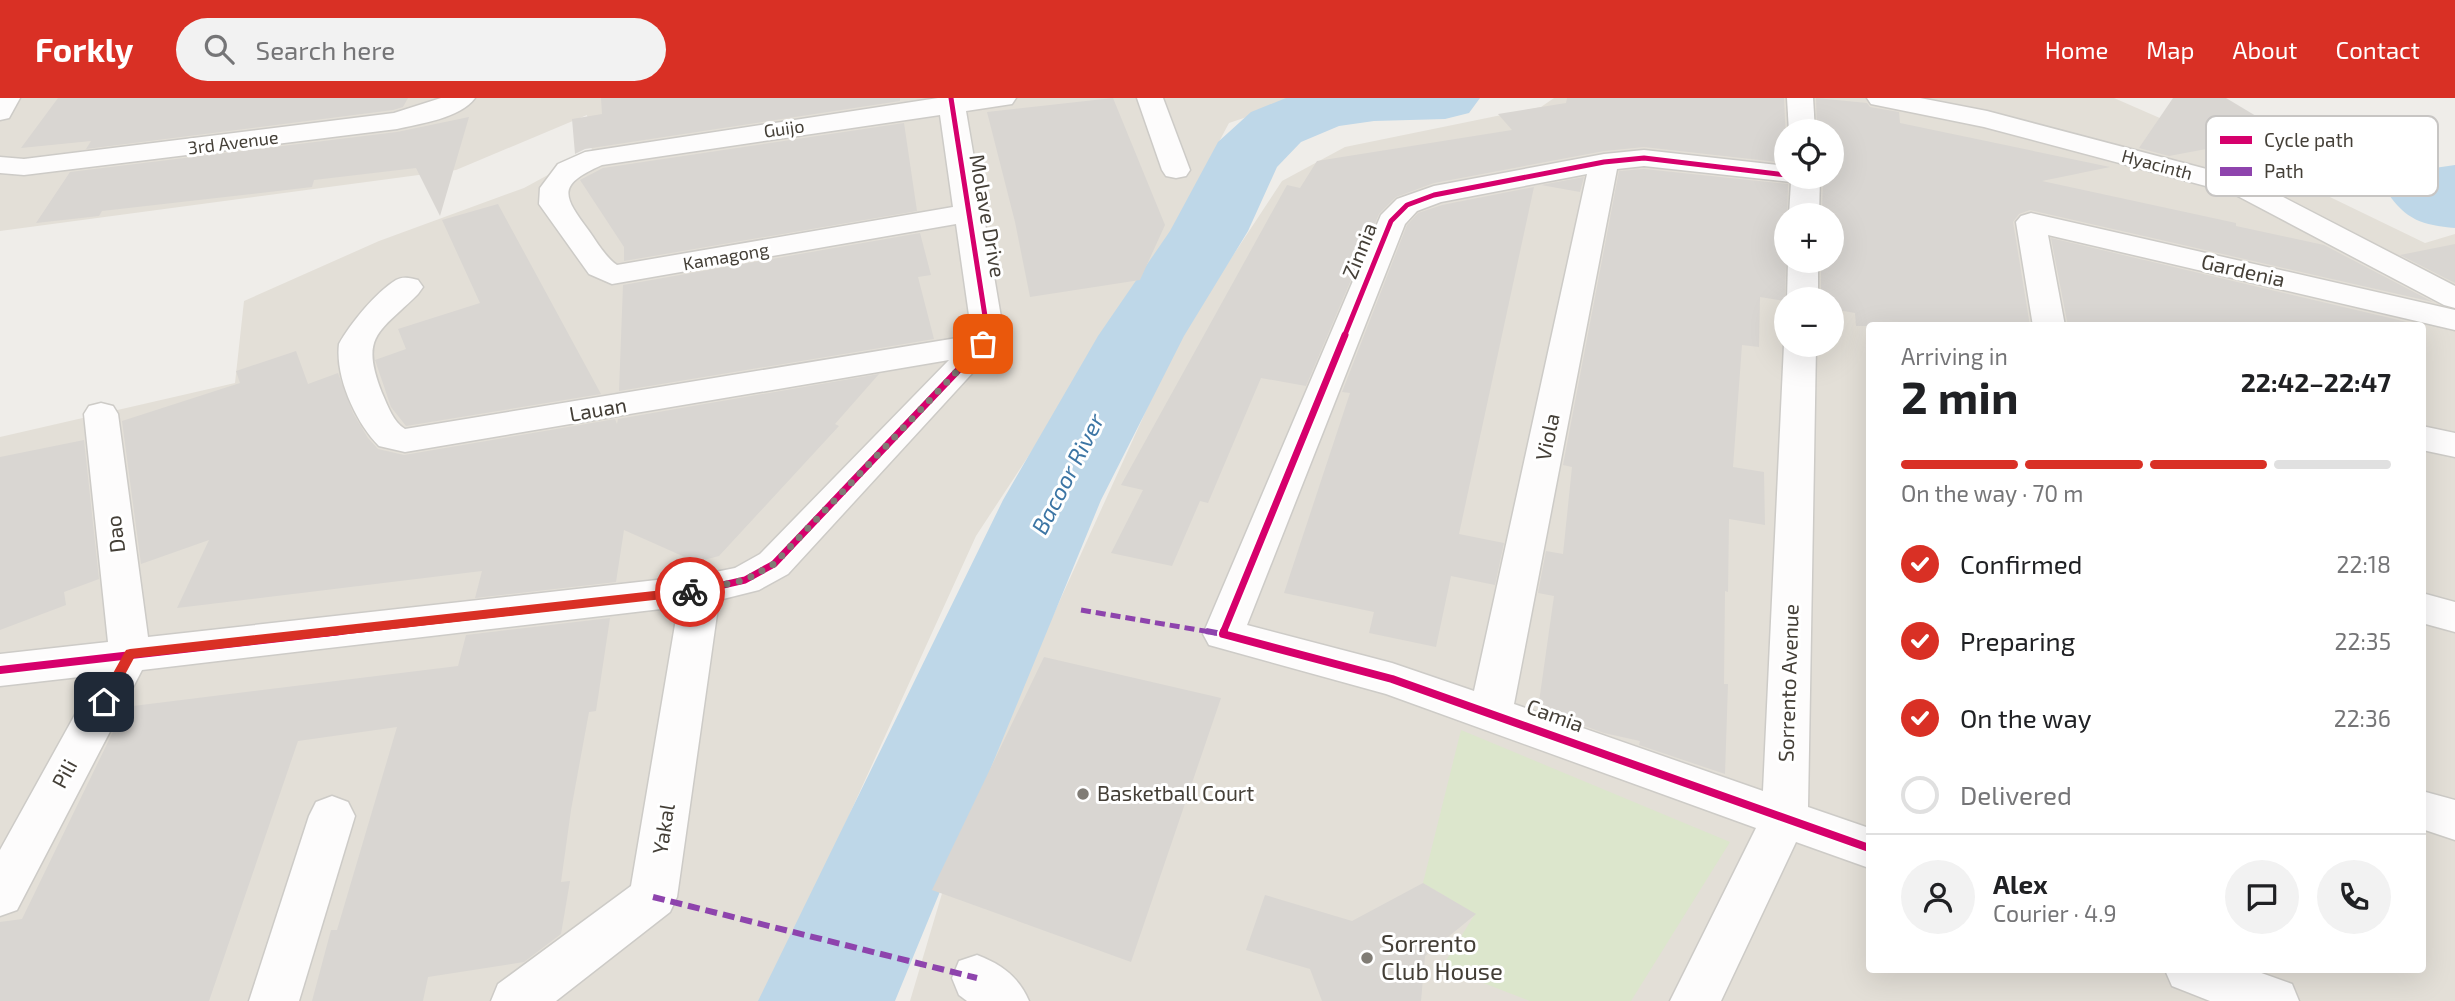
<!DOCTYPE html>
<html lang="en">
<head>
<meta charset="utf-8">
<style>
  :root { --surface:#fff; --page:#f2f2f2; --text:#202124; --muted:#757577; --line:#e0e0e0; --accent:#d93025 }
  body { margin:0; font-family:"Exo 2",sans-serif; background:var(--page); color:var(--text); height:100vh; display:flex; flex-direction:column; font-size:26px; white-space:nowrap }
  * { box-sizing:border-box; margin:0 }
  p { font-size:23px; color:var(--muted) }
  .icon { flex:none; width:38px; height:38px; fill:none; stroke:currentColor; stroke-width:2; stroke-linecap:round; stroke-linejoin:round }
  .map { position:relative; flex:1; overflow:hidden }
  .details { position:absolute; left:1866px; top:224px; width:560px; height:651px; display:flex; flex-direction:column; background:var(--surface); border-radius:7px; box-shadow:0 7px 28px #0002 }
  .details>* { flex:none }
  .fabs { position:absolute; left:1774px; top:21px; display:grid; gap:14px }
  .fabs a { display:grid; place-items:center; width:70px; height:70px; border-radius:50%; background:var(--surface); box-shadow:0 7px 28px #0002; font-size:35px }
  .pin { position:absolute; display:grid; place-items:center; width:60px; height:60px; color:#fff; margin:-30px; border-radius:14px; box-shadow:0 4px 10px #0006 }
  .courier { position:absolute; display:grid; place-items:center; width:70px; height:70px; margin:-35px; border:5px solid #d93025; border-radius:50%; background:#fff; color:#222; box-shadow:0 2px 9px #0007 }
  .headline em { font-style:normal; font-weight:700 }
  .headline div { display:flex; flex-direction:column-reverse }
  .headline { display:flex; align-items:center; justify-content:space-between; height:119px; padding:0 35px }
  h1 { font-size:46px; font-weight:700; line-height:52px }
  .bar { display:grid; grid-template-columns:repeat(4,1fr); gap:10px 7px; align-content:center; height:84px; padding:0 35px }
  .bar i { height:9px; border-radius:5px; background:var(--line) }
  .bar .selected { background:var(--accent) }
  .bar p { grid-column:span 4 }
  .line { display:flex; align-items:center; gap:18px; padding:0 35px; border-top:2px solid var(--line) }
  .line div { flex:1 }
  .round { display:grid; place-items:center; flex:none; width:74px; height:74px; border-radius:37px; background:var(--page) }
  ol { padding:0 35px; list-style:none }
  li { display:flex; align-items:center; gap:21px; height:77px }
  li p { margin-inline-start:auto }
  li .icon { padding:7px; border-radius:50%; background:var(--accent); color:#fff; stroke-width:4 }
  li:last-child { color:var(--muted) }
  li i { width:38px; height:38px; border:4px solid var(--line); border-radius:50% }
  header { display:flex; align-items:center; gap:42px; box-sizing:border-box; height:98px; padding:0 35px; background:var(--accent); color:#fff }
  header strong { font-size:33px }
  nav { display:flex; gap:38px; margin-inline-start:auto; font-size:24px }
  .search { width:490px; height:63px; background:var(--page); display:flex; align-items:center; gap:18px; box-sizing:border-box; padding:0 24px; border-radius:38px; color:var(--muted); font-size:26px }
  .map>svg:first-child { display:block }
</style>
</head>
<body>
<header>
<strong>Forkly</strong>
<div class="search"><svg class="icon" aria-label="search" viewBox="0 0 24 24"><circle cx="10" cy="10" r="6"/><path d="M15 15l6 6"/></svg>Search here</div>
<nav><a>Home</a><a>Map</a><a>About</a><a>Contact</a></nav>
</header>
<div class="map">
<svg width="2455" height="903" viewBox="0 0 2455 903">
  <rect width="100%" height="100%" fill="#efede9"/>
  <!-- residential -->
  <g fill="#e3dfd7" fill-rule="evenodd">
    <path d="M0 0H1303L1229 25 1153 168 976 438 836 746 759 903H0V339L235 285 244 203 379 143 524 90 592 53 587 17 456 72 0 133Z"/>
    <path d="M1554 0H2114L2233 52 2425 145 2455 136V903H910L971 698 1180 238 1282 83 1345 49 1541 9ZM1787 33H1832V79H1787ZM1787 117H1832V163H1787ZM1787 201H1832V247H1787ZM1869 228H2422V872H1869Z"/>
  </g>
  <!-- green -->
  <path fill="#dce6cc" d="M1461 632 1730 744 1631 903H1530L1442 869 1475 816 1423 785Z"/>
  <!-- water -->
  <path fill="#bed7e8" d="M2455 67V130C2422 127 2406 122 2387 94L2414 73Z"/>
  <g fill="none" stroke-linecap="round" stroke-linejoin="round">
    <!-- river -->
    <path fill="#bed7e8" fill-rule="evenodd" d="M1286 0H1480L1469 15 1445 21 1374 23 1339 28 1301 44 1277 69 1248 133 1184 238 1101 402 895 903H758L1003 402 1098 238 1170 133 1218 44 1251 14Z"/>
  </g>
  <!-- building -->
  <g fill="#d9d6d2">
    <path d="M58 0H408L403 9 393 12 86 51 91 43 21 50Z"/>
    <path d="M601 0H900V3L585 51 575 56 572 21 602 16Z"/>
    <path d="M1113 0 1165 127 1140 182 1030 199 1015 124 987 14Z"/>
    <path d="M1567 0H1784L1787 65 1644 49 1604 53 1434 85 1396 99 1379 116 1306 288 1261 280 1208 405 1200 403 1172 468 1111 455 1143 392 1121 387 1287 87 1300 90 1317 63 1512 32 1498 16 1566 5Z"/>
    <path d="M1816 0 1867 5 1870 9 1899 14 1900 25 2110 69 2042 83 2236 125V128L2324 147 2433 204 2030 112 2019 116 2013 124 2030 228H1856L1855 215 1832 211V201H1821V163H1832V117H1822L1823 79H1832V33H1817Z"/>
    <path d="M2173 0H2226L2286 36 2169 58 2139 50Z"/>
    <path d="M469 19 440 118 416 70 314 82 312 89 102 113 99 118 36 125 70 74 397 34Z"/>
    <path d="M904 25 917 113 624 163V149L580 82 603 70Z"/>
    <path d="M1644 71 1788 86 1785 203 1760 199 1759 249 1742 247 1733 369 1764 374 1765 427 1729 421 1728 494 1725 493 1724 586H1728L1725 676 1639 647 1640 643 1604 635 1538 611 1554 498 1538 495 1546 453 1563 456 1572 369 1563 367 1619 73Z"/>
    <path d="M1584 79 1580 94 1541 87Z"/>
    <path d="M1534 89 1459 436 1504 445 1495 487 1451 478 1436 549 1369 535 1374 514 1284 495 1350 295 1342 294 1407 127 1418 115 1442 107Z"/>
    <path d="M498 106 601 296 406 328 391 309 375 262 406 251 398 231 480 205 442 122Z"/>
    <path d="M920 135 931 177 918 179 934 241 619 293 623 187Z"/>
    <path d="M2051 140 2424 228H2068Z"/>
    <path d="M2455 146V185L2400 157Z"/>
    <path d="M296 253 308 286 338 275 353 315 368 340 378 351 404 357 615 321 617 326 618 321 879 276 835 326 839 328 719 458 696 464 624 432 616 484 475 500 482 473 177 510 209 442 141 466 122 323 240 285 236 273Z"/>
    <path d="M84 342 99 481 64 494 66 507 0 532V359Z"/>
    <path d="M610 520 596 613 589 614 571 712 561 784 570 783 561 836 524 864 428 879 423 903H312L331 832H337L397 629 298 643 209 903H0V824L22 821 125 609 458 568 466 537Z"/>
    <path d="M1044 559 1221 600 1131 864 932 792Z"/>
    <path d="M1423 785 1476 816 1425 858 1421 903H1322L1310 871 1246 852 1265 797 1352 823Z"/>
  </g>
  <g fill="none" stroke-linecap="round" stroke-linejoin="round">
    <defs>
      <g id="minor">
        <path d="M0 0H20L9 20 0 22Z"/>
        <path d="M441 0H475C461 20 419 26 397 31L24 77 0 75V59L24 61 394 15Z"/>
        <path d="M938 0H1016L1012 6 966 13 1003 231 999 246 788 476 759 492 719 502 677 799 670 814 556 903H491L498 886 631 788 678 509 142 572 17 812 0 818V752L97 577 0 588V556L108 544 84 316 89 308 101 305 113 308 118 316 148 539 701 477 735 470 760 456 949 262 405 354 379 348C356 325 335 279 339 246 350 226 376 194 396 182 403 178 411 180 418 182L423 189 418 196C380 234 359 237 382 295 388 308 393 324 405 331L969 238 971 231 956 126 612 186 589 176 539 106 540 90 558 66 585 54ZM940 17 953 109 617 167C605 159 597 144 589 133 562 97 557 87 602 67Z"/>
        <path d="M1137 0H1163L1190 72 1186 78 1176 80 1166 78 1162 72Z"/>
        <path d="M1787 0H1813L1815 33H1789Z"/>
        <path d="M1867 0H1920L1987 13 2252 83 2455 188V210L2444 207 2232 95 1984 29 1871 6Z"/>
        <path d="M1644 52 1787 68V79H1820L1819 117H1789L1791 84 1644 68 1617 71 1514 606 1763 693 1784 247 1787 242V247H1816L1808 709 1869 730V770L1796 744 1721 903H1670L1756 730 1386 596 1209 547 1203 536 1381 117 1397 101 1434 88 1604 56ZM1587 76 1474 593 1392 565 1247 527 1405 126 1417 113 1441 104Z"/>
        <path d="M2031 115 2455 212V232L2048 137 2065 228H2033L2016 124 2021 118Z"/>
        <path d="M1788 163H1818V201L1787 202Z"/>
        <path d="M2422 328 2455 335V359L2422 352Z"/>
        <path d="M2422 495 2455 504V534L2422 525Z"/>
        <path d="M2422 693 2455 702V742L2422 731Z"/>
        <path d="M332 698 348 704 355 718 299 903H249L309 718 316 704Z"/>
        <path d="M977 857C1001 866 1019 879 1029 903H967L959 897 952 880 959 863Z"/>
        <path d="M2165 872H2253L2292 886 2299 903H2210L2172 888Z"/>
      </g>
    </defs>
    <!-- minor casing -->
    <use href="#minor" stroke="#cdcbc7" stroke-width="3"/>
    <!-- minor -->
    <use href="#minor" fill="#fdfcfc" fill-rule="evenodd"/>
    <!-- quiet-far1 -->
    <path stroke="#8e44ad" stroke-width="5" stroke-dasharray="10 5" stroke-linecap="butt" d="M1081 512 1216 535"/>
    <!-- quiet -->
    <g stroke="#8e44ad" stroke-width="6" stroke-dasharray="12 6" stroke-linecap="butt">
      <path d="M1206 533 1223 536"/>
      <path d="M653 799 977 880"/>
    </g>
    <defs>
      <g id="cycleway-far2">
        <path d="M951 0 987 231 985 239"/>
        <path d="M1344 239 1391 123 1407 107 1434 97 1604 64 1644 60 1787 77"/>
      </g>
      <g id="cycleway-far1">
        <path d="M326 535 701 492 745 482 774 466 983 246 985 237"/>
        <path d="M1223 535 1345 237"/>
      </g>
      <g id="cycleway">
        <path d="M1224 533 1223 536 1392 581 1869 750"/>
        <path d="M0 572 341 533"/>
      </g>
    </defs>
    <!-- cycleway-far2 casing -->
    <use href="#cycleway-far2" stroke="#fff" stroke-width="9"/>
    <!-- cycleway-far1 casing -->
    <use href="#cycleway-far1" stroke="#fff" stroke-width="11"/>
    <!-- cycleway casing -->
    <use href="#cycleway" stroke="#fff" stroke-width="12"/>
    <!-- cycleway-far2 -->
    <use href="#cycleway-far2" stroke="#d6006c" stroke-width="5"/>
    <!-- cycleway-far1 -->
    <use href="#cycleway-far1" stroke="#d6006c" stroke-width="7"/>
    <!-- cycleway -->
    <use href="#cycleway" stroke="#d6006c" stroke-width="8"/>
  </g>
  <!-- route -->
  <path fill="#d93025" d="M690 489 695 494 690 498 134 560 108 608 104 609 97 604 126 552 130 551Z"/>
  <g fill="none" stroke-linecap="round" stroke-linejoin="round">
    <!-- done -->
    <path stroke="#807c75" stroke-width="7" stroke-dasharray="0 12.6" d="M690 494 745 482 774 466 983 246"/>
  </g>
  <!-- markers -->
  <g fill="#807c75" stroke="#fff" stroke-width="2.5">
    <circle cx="1083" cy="696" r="7"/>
    <circle cx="1367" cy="860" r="7"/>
  </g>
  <g text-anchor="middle" stroke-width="6" stroke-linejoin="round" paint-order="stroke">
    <!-- far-street labels -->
    <g font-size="18" fill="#443f37" stroke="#fff">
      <text transform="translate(784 31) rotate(-8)" y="6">Guijo</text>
      <text transform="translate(233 45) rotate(-7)" y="6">3rd Avenue</text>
      <text transform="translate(2157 67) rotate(15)" y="6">Hyacinth</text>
      <text transform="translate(726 159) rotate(-10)" y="6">Kamagong</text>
    </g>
    <!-- street labels -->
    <g font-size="21" fill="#443f37" stroke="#fff">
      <text transform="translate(987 118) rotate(80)" y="7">Molave Drive</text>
      <text transform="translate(1360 153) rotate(-68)" y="7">Zinnia</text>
      <text transform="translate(2243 173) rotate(13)" y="7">Gardenia</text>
      <text transform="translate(598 312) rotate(-10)" y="7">Lauan</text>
      <text transform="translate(1548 339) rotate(-78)" y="7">Viola</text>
      <text transform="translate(116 436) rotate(-97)" y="7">Dao</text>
      <text transform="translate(1789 585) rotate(-88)" y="7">Sorrento Avenue</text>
      <text transform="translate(1555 618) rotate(20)" y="7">Camia</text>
      <text transform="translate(65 676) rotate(-62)" y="7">Pili</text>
      <text transform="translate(664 731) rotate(-81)" y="7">Yakal</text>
    </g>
    <!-- poi labels -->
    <g font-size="21" fill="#443f37" stroke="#fff" text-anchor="start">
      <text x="1097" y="703">Basketball Court</text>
    </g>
    <!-- water labels -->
    <g font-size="23" font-style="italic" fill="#3c75a4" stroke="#fff">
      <text transform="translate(1068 376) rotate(-63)" y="8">Bacoor River</text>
    </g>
    <!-- near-poi labels -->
    <g font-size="24" fill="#443f37" stroke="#fff" text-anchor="start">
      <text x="1381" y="854">Sorrento<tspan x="1381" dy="28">Club House</tspan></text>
    </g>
  </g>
  <!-- legend -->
  <rect x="2206" y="18" width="232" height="80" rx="10" fill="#fff" stroke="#c7c5c3" stroke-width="2"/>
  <rect x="2220" y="38" width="32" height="8" fill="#d6006c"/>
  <rect x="2220" y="69" width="32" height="9" fill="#8e44ad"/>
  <g font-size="19" fill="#443f37">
    <text x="2264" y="49">Cycle path</text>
    <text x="2264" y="80">Path</text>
  </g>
</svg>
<div class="fabs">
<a><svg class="icon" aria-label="locate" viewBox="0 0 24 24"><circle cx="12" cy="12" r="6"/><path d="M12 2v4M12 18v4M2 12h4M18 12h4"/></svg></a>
<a>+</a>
<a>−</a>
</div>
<div class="pin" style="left:983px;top:246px;background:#ea580c"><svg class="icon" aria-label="bag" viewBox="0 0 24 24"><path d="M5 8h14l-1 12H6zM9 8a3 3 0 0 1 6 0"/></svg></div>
<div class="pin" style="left:104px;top:604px;background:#1f2937"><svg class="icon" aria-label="home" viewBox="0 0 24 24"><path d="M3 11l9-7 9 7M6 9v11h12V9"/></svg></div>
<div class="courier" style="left:690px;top:494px"><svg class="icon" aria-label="bike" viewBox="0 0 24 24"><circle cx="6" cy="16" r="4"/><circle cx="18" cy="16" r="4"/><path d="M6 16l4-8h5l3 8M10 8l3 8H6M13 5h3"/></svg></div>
<section class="details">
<div class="headline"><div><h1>2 min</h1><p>Arriving in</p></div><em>22:42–22:47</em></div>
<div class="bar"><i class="selected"></i><i class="selected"></i><i class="selected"></i><i></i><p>On the way · 70 m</p></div>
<ol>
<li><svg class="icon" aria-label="check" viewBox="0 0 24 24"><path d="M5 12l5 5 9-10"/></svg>Confirmed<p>22:18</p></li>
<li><svg class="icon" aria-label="check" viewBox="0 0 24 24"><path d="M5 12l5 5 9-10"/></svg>Preparing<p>22:35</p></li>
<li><svg class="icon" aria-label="check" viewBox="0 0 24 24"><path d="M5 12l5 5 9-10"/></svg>On the way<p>22:36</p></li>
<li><i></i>Delivered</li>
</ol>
<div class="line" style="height:126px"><a class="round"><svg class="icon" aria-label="person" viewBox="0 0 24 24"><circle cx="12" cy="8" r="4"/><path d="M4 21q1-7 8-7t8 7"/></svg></a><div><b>Alex</b><p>Courier · 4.9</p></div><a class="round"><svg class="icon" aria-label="chat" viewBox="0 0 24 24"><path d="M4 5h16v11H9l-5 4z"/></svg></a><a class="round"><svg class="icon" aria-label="phone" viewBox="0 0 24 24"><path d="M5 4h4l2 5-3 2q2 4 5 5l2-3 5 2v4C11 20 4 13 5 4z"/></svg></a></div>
</section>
</div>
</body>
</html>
